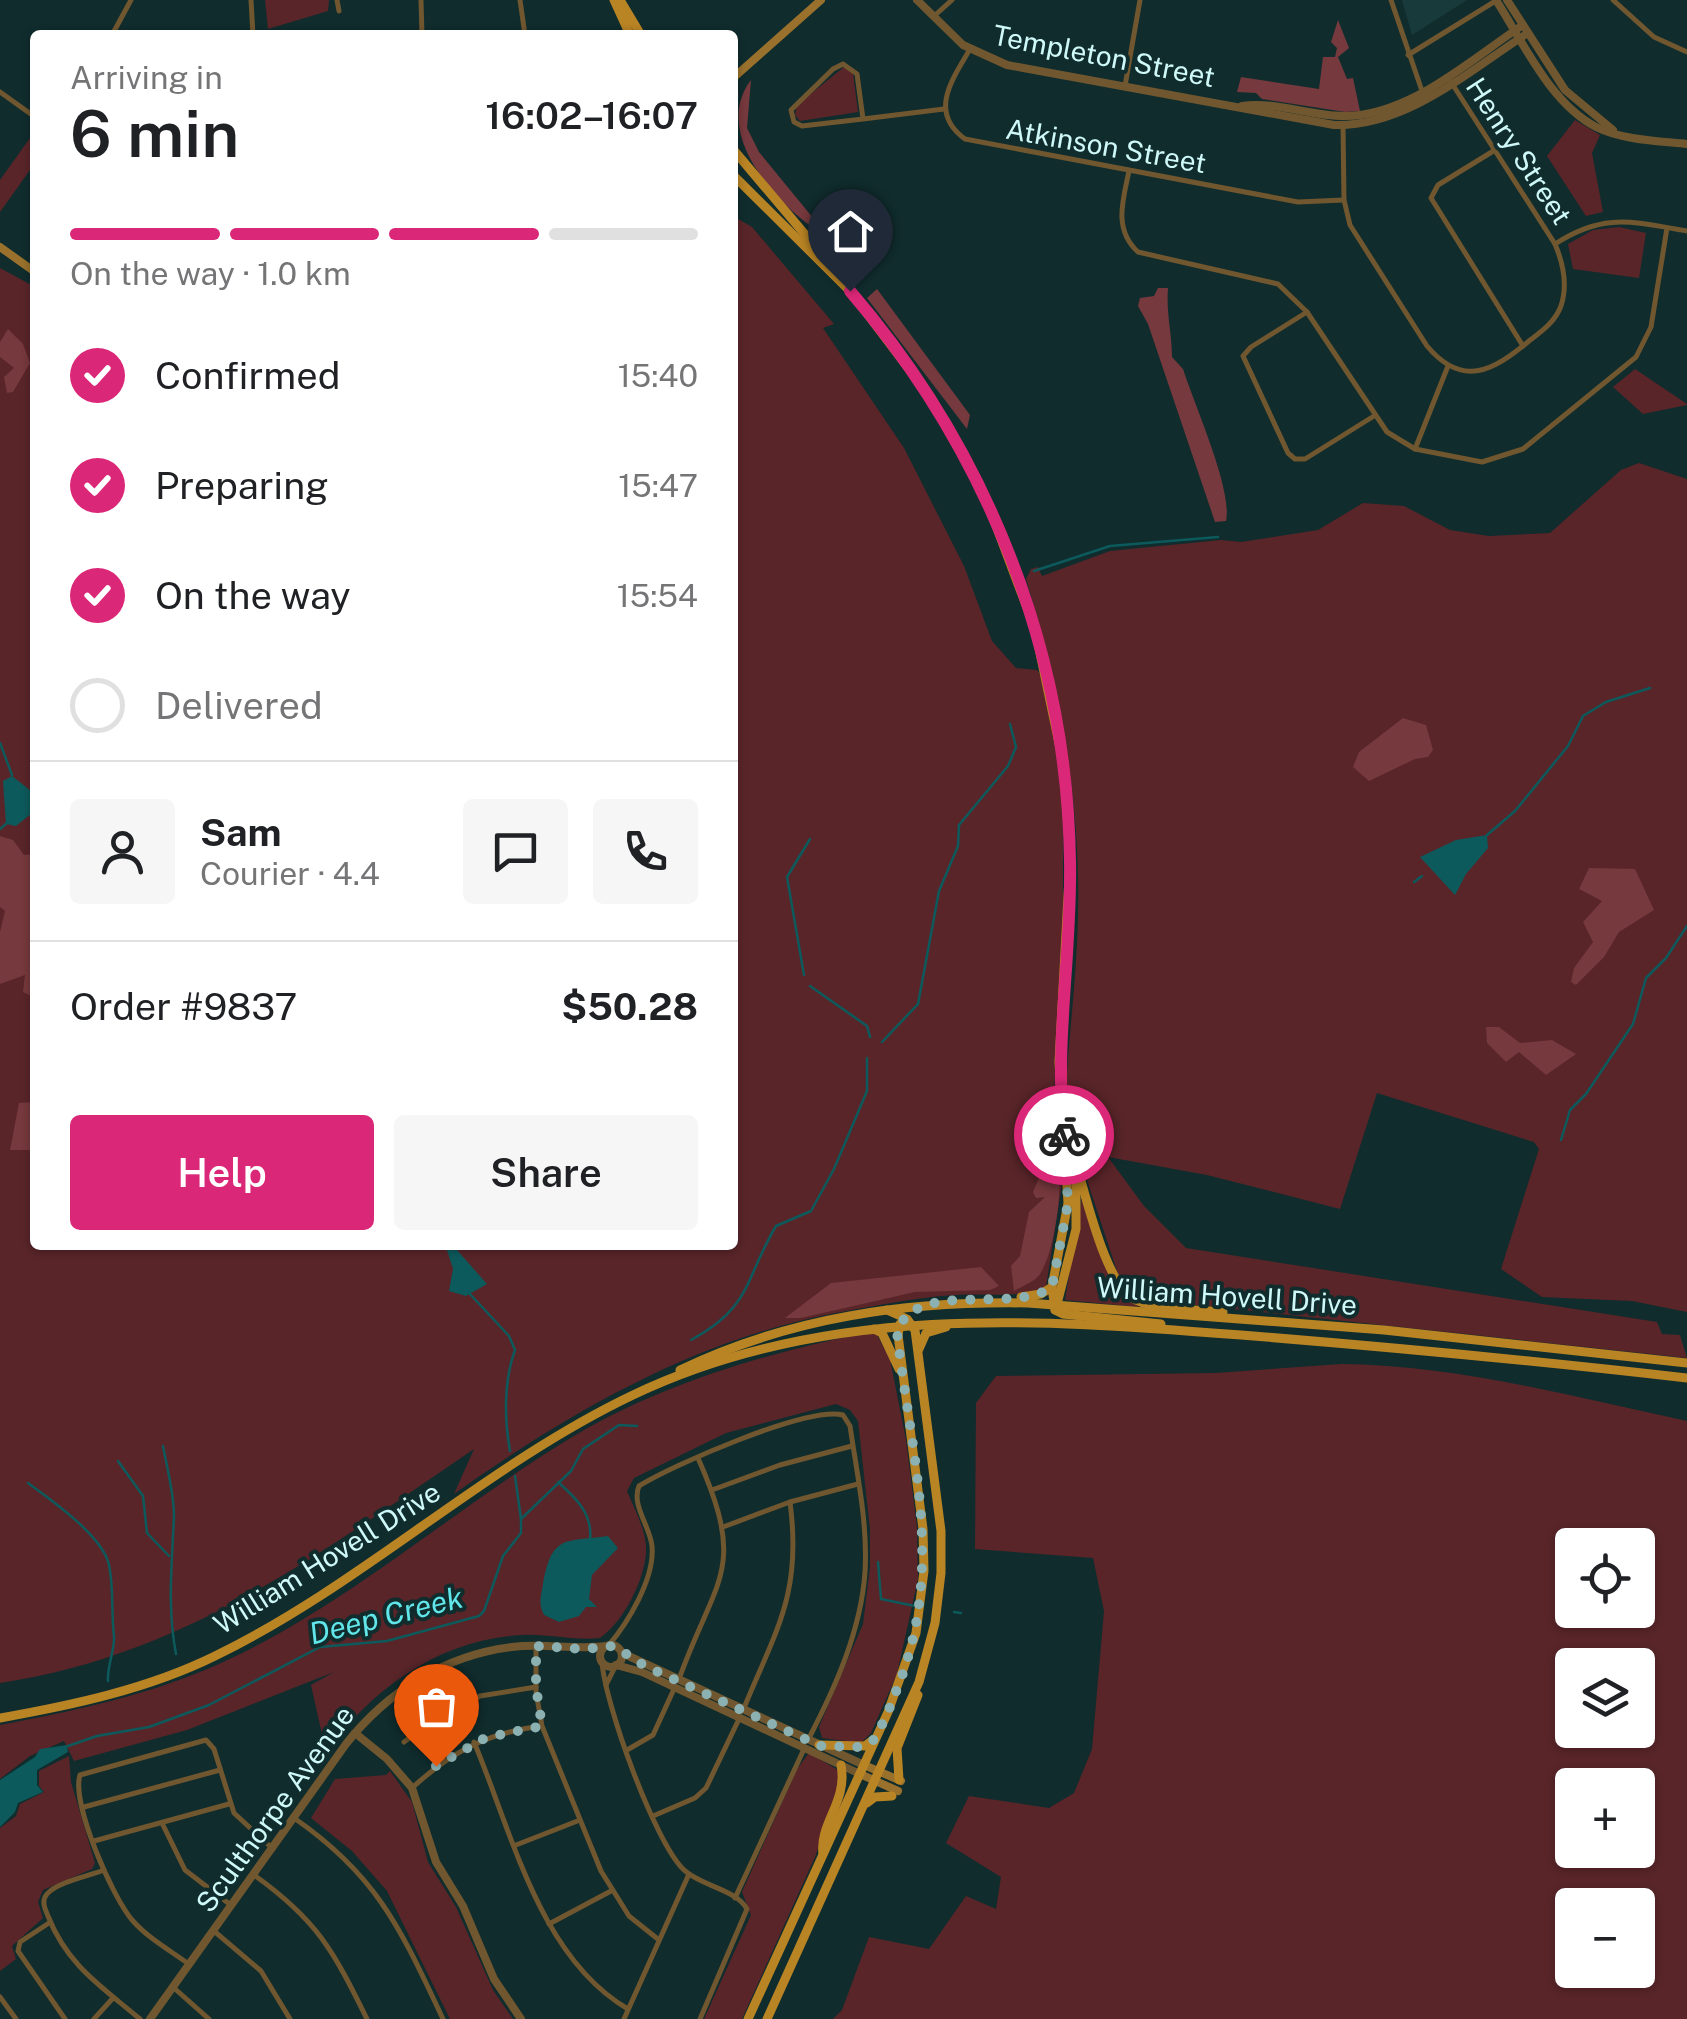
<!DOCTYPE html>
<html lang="en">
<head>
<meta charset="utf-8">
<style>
  :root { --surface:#fff; --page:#f6f6f6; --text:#202124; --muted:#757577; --line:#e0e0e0; --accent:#db2777 }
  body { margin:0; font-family:"Public Sans",sans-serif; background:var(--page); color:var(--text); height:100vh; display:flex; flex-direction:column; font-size:38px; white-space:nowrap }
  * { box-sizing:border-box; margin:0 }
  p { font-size:32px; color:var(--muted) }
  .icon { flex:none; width:55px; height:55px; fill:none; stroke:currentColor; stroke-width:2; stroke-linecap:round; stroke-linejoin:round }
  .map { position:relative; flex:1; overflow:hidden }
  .details { position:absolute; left:30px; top:30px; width:708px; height:1220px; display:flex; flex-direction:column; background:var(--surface); border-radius:10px; box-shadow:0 2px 8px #0004 }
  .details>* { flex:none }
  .tools { position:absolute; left:1555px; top:1528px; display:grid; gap:20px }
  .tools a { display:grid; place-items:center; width:100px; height:100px; border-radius:10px; background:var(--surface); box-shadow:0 2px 8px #0004; font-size:50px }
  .pin { position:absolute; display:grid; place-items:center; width:85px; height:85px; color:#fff; margin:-102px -42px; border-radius:50% 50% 50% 0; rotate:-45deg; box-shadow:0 0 10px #0007 }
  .pin .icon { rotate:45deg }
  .courier { position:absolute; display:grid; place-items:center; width:100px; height:100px; margin:-50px; border:8px solid #db2777; border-radius:50%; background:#fff; color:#222; box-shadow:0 2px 12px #0007 }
  .summary em { font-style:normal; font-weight:600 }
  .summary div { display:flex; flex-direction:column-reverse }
  .summary { display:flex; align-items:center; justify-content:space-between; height:170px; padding:0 40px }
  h1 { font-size:65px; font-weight:600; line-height:75px }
  .bar { display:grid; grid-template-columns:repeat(4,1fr); gap:15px 10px; align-content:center; height:120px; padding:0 40px }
  .bar i { height:12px; border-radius:8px; background:var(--line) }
  .bar .selected { background:var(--accent) }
  .bar p { grid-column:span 4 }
  .line { display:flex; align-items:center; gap:25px; padding:0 40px; border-top:2px solid var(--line) }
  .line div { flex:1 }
  .round { display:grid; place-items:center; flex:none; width:105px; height:105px; border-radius:10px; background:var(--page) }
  ol { padding:0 40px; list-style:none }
  li { display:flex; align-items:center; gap:30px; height:110px }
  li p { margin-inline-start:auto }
  li .icon { padding:10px; border-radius:50%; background:var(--accent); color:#fff; stroke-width:4 }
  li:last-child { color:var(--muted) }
  li i { width:55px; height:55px; border:5px solid var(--line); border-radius:50% }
  .action { display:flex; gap:20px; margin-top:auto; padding:20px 40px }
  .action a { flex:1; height:115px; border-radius:10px; background:var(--accent); color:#fff; font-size:40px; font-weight:600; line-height:115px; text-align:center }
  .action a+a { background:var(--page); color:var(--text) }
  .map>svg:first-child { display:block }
</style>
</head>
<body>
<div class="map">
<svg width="1687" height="2019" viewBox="0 0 1687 2019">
  <rect width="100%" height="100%" fill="#102c2d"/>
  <!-- built -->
  <path fill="#193a3b" d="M1402 0H1467L1412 35Z"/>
  <!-- green -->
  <g fill="#592529" fill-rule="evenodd">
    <path d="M265 0H329V1L328 11 268 29Z"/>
    <path d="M844 67 853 73 858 112 800 121 795 115 797 105Z"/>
    <path d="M1575 120 1600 135 1592 153 1603 212 1586 216 1547 156Z"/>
    <path d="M35 131V163L0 212V180Z"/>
    <path d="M733 216 752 227 834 324 823 328 904 448 964 566 992 641 1016 668 1037 670 1044 679 1061 781 1063 834V920L1054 1096 1063 1177 1046 1287C1018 1299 986 1293 956 1295 917 1297 875 1306 836 1313 694 1340 570 1412 454 1494L474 1449C324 1551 185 1656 0 1683V268L35 287V1245H732Z"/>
    <path d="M1619 227 1646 233 1639 278 1573 269 1568 244 1593 230Z"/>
    <path d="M1635 369 1687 404V405L1643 414 1613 387Z"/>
    <path d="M1639 463 1687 479V1312L1632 1301 1542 1297 1501 1269 1539 1149 1534 1142 1377 1093 1340 1209 1207 1175 1108 1157 1144 1206 1186 1248 1657 1322 1662 1334 1680 1335 1687 1358 1150 1300C1133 1294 1125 1288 1117 1271L1075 1144 1066 1083C1071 1015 1080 945 1078 877 1076 774 1056 677 1026 579L1031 569 1038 567 1042 576 1110 551 1221 540 1241 542 1318 530 1363 503 1404 506 1450 530 1489 536 1550 533 1621 470Z"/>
    <path d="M1082 1197 1115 1285 1139 1307 1065 1300Z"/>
    <path d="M869 1332 876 1333 890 1359 906 1440 917 1527 918 1579 897 1674 871 1733 861 1743 822 1738 819 1727 863 1624 870 1567V1529L858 1421 850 1410 836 1404 726 1433 634 1478 627 1491C634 1508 644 1526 646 1545 648 1575 624 1622 600 1638 575 1641 547 1633 521 1635 439 1640 374 1687 326 1752L311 1685 334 1672 187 1730 74 1761 64 1741 30 1756 0 1779V1725C72 1711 137 1698 205 1670 331 1618 447 1514 564 1442 657 1385 762 1354 869 1332Z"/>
    <path d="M1341 1364C1458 1365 1573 1397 1687 1421V2019H833L842 2010 869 1937 929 1949 966 1896 996 1909 1001 1877 946 1843 969 1796 1049 1808 1074 1793 1092 1749 1104 1611 1093 1558 975 1549 976 1403 996 1376 1216 1373ZM1572 1545H1638V1610H1572ZM1572 1665H1638V1730H1572ZM1572 1785H1638V1850H1572ZM1572 1905H1638V1970H1572Z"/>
    <path d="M809 1753 838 1770 839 1791 815 1857 742 2019H704L751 1915 742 1892 797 1769Z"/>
    <path d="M69 1756 71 1782 95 1863 92 1869 43 1890 38 1902 43 1918 12 1946 16 1959 0 1971V1828L16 1816 20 1804 44 1792 39 1786V1771Z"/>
    <path d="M390 1771 412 1802 428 1862 456 1907 493 1990 513 2019H450L387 1891 352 1851 311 1818 335 1779 386 1775Z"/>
  </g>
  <!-- forest -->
  <g fill="#76393d">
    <path d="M1338 20 1349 48 1338 57 1347 79 1353 78 1360 111 1345 112 1262 99 1256 93 1237 92 1241 77 1319 89 1323 57H1335L1337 48 1331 42Z"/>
    <path d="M751 80 747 128 759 152 818 224 812 227C770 197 713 130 751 80Z"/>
    <path d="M1158 288H1168C1166 314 1172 333 1172 357L1183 369C1194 404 1233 490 1226 521L1215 522 1148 324 1138 306 1140 298 1154 296Z"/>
    <path d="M877 289 970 415 967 429 867 298Z"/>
    <path d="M8 329 23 344 30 363 13 392 7 393 4 377 14 368 0 357V342Z"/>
    <path d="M1403 718 1426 725 1433 750 1428 757 1415 759 1369 781 1353 767 1359 752Z"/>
    <path d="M0 836 13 840 24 855 35 854V998L23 992 25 975 0 984V932L5 911 0 907Z"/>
    <path d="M1589 868 1635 869 1654 910 1619 932 1604 957 1576 985 1571 982 1574 968 1593 942 1583 922 1602 901 1579 889Z"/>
    <path d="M1486 1027H1499L1520 1043 1552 1040 1576 1054 1546 1075 1519 1052 1506 1062 1487 1043Z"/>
    <path d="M35 1102V1150H10L19 1103Z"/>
    <path d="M1051 1120C1068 1149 1059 1245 1040 1274 1035 1282 1022 1286 1014 1291L1011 1266 1020 1256 1029 1212 1045 1197 1036 1198 1033 1192 1049 1154 1042 1122Z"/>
    <path d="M981 1267 999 1286 990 1290 915 1292 801 1318H785L831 1283Z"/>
  </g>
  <!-- water -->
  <g fill="#0d5a5c">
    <path d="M12 776 35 794 31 814 16 826 6 824 3 781Z"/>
    <path d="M1487 835 1488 848 1466 874 1455 895 1420 857 1456 840Z"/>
    <path d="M446 1247 457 1250 487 1284 466 1296 449 1291 453 1269Z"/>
    <path d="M608 1536 618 1548 592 1575 589 1599 597 1607H586L579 1616 559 1622 544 1615C538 1603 541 1597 543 1584 552 1534 565 1542 608 1536Z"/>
    <path d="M67 1745 68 1752 37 1770V1785L43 1792 18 1803 15 1812 0 1827V1780L35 1757 40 1749Z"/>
  </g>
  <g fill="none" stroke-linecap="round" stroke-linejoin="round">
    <!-- stream -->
    <g stroke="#0d5a5c" stroke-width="2.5">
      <path d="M1034 571 1110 546 1218 537"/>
      <path d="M0 743 12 775"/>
      <path d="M0 829 7 823"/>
      <path d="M1487 835 1515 811 1568 746 1583 716 1606 702 1650 688"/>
      <path d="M1414 882 1422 876"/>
      <path d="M804 975 787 877 810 839"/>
      <path d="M810 986 867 1026 870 1037"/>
      <path d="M882 1042 918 1004 939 891 958 846 959 825 1008 766 1016 747 1010 724"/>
      <path d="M1561 1140 1570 1110 1586 1094 1633 1024 1646 978 1666 958 1687 926"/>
      <path d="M469 1293 509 1336 515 1350C504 1380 504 1418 510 1451"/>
      <path d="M691 1340C752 1307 744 1280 776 1226L811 1211 834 1169 867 1091V1058"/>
      <path d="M163 1446C167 1468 174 1493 174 1516 172 1563 167 1608 176 1654"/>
      <path d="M118 1461 143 1496 147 1533 169 1556"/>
      <path d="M515 1476 521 1519"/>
      <path d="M558 1482C576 1498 593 1514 590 1540"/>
      <path d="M28 1483C51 1500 103 1536 109 1565 114 1588 111 1613 114 1636 115 1650 107 1665 108 1681"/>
      <path d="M878 1562 881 1599 915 1606"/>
      <path d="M954 1612 961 1613"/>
      <path d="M68 1746 97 1736 149 1727 209 1705 320 1647 387 1641 479 1616 484 1611 503 1556 521 1533V1519L571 1471 583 1449 619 1425 637 1426"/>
    </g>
    <!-- minor -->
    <g stroke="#70572f" stroke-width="5">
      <path d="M251 0 253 35"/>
      <path d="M337 0 339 11"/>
      <path d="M421 0 422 35"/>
      <path d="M520 0 525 35"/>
      <path d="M1391 0 1422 91"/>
      <path d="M1613 0 1654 37 1687 52"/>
      <path d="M933 17 952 0"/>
      <path d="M112 35 131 0"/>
      <path d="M970 49C952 80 928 112 965 139L1298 202 1344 200"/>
      <path d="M1408 55 1497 0"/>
      <path d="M1125 86 1140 0"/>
      <path d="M0 92 35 117"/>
      <path d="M863 119 802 126 794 122 791 110 833 69 843 64 857 74 863 119 944 109"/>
      <path d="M1343 125 1344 200 1350 225 1427 346C1463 389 1494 370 1529 341 1542 331 1555 322 1561 306 1568 285 1563 263 1555 244L1451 82"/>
      <path d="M1495 150 1438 185 1431 198 1523 346"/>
      <path d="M1129 171C1123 200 1113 229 1138 252L1278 284 1307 312 1387 432 1415 449 1482 462 1523 449 1636 357 1651 327 1667 228"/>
      <path d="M1555 244C1604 212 1633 222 1687 231"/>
      <path d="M1307 312 1251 347 1243 356 1288 453 1295 459H1305L1374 416"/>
      <path d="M1415 449 1448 366"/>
      <path d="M712 1490 780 1465 852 1446"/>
      <path d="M723 1527 790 1502 858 1484"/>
      <path d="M536 1646V1692L542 1726 601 1871 629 1916 659 1940"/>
      <path d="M608 1646C628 1623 655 1578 652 1546 650 1526 631 1505 639 1486 673 1465 807 1406 843 1415L850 1426C857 1474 868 1524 865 1572 861 1631 835 1688 808 1740"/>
      <path d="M602 1662C605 1704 654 1840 683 1869 700 1886 736 1889 747 1909L700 2019"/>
      <path d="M679 1679C716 1576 748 1571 698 1458"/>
      <path d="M606 1685 616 1665"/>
      <path d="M744 1708C777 1628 802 1593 790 1502"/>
      <path d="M404 1742 422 1729"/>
      <path d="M474 1742C512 1832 539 1957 628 2009"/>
      <path d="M627 1750 653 1735 674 1689"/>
      <path d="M443 1760 424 1735 426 1723 480 1696 536 1687"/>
      <path d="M412 1788C452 1751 488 1733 541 1726"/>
      <path d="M84 1807 220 1770"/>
      <path d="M653 1816 695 1798 706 1788 739 1719"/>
      <path d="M294 1818C378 1876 401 1930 443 2019"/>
      <path d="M162 1823 185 1870 232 1906"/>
      <path d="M94 1841 229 1804"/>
      <path d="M516 1845 580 1820"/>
      <path d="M104 1870C89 1876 57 1882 47 1894 41 1901 45 1909 48 1916 67 1965 102 1987 140 2019"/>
      <path d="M254 1875C317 1920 333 1950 367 2019"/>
      <path d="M735 1898 804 1749"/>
      <path d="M49 1923 20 1942 18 1951 65 2019"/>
      <path d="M549 1924 611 1891"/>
      <path d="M214 1931 261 1971 290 2019"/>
      <path d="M190 1965C171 1951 149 1939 133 1921 113 1899 71 1803 80 1775L206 1740 214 1749 234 1813 273 1849"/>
      <path d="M174 1988 209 2019"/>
      <path d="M0 1997 16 2019"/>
      <path d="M94 2019 113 1998"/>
      <path d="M624 2019 689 1874"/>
    </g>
    <!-- tertiary -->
    <g stroke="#70572f" stroke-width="8">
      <path d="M917 0 963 45 1007 65 1334 125C1407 127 1470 70 1528 33"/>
      <path d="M1496 0C1523 42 1550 103 1596 127 1622 140 1658 141 1687 144"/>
      <path d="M1507 0 1565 90 1613 130"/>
      <path d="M1242 106C1275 101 1310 116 1343 116 1409 117 1471 59 1523 25"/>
      <circle cx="611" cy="1656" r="11"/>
      <path d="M622 1653 864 1765"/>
      <path d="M616 1665 642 1672 860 1774"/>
      <path d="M355 1733 387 1759 412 1788 436 1862 463 1906 494 1979 521 2019"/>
      <path d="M150 2019 346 1744C387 1692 445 1655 512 1647 543 1643 575 1650 606 1646"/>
    </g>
    <!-- secondary -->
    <g stroke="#99712c" stroke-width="8">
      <path d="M732 79 821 0"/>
      <path d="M0 247 35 272"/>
      <path d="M864 1765 901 1781"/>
      <path d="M860 1774 898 1791"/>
    </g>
    <!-- primary -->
    <g stroke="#b98424" stroke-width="9">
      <path d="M614 0 630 35"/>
      <path d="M620 0 641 35"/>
      <path d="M732 148 824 257"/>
      <path d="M732 174 850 291 931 398 986 499 1035 629 1064 767 1070 860 1059 1062 1068 1203 1052 1287 1055 1310"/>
      <path d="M1074 1157C1085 1190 1105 1287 1136 1300 1161 1311 1196 1309 1223 1312"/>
      <path d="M1021 1297 1041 1294 1052 1287"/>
      <path d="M1056 1308 1076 1229V1176"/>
      <path d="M1055 1310 1063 1314 1161 1324"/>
      <path d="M874 1329 882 1333 899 1369"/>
      <path d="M919 1349 926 1333 946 1327"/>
      <path d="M680 1370C791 1317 906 1301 1028 1303L1384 1330 1687 1363"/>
      <path d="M0 1718C73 1705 148 1689 215 1656 363 1584 484 1466 633 1395 826 1303 1034 1319 1241 1335 1390 1347 1538 1361 1687 1378"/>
      <path d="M819 1745 865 1746 874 1739"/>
      <path d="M899 1780 897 1748 918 1695"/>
      <path d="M867 1803 875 1797 892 1796"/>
      <path d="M823 1854C819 1823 848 1802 841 1765"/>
      <path d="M748 2019 888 1712 916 1633 924 1571 923 1529 898 1335 900 1324"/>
      <path d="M767 2019 919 1682 935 1623 941 1573V1531L915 1330 907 1319 887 1310"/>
    </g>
  </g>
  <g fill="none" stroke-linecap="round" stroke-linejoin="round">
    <!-- done -->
    <path stroke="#8cb1b2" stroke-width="10" stroke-dasharray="0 18" d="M436 1766 485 1738 542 1726 536 1687V1646L584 1649 614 1646 645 1666 820 1746 858 1747 872 1742C882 1727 889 1710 895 1694 947 1570 911 1458 897 1332 915 1278 1013 1315 1052 1287L1068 1203 1064 1135"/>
    <!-- route -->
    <path stroke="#db2777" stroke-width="12" d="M850 291C987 450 1067 651 1070 861 1072 953 1054 1043 1064 1135"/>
  </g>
  <g text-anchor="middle" stroke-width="8" stroke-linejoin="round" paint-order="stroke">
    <!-- street labels -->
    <g font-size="28" fill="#cff8f9" stroke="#102c2d">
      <text transform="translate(1104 56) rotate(11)" y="10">Templeton Street</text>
      <text transform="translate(1106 146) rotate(10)" y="10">Atkinson Street</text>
      <text transform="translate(1519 151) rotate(57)" y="10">Henry Street</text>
      <text transform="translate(1227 1296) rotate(4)" y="10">William Hovell Drive</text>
      <text transform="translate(327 1558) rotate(-32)" y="10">William Hovell Drive</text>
      <text transform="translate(275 1809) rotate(-54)" y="10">Sculthorpe Avenue</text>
    </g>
    <!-- water labels -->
    <g font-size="30" font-style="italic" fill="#61e6e9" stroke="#102c2d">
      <text transform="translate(386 1616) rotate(-14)" y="10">Deep Creek</text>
    </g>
  </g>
</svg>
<div class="tools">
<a><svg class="icon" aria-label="locate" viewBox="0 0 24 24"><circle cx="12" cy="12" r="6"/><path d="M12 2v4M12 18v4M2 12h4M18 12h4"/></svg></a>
<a><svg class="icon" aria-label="layers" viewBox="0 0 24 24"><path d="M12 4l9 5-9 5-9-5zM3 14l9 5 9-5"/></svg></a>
<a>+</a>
<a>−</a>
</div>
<div class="pin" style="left:436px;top:1766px;background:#ea580c"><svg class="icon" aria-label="bag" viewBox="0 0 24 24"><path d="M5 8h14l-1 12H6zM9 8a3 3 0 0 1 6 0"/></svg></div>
<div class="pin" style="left:850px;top:291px;background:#1f2937"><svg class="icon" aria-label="home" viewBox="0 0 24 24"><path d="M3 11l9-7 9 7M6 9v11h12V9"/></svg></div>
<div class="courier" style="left:1064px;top:1135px"><svg class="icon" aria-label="bike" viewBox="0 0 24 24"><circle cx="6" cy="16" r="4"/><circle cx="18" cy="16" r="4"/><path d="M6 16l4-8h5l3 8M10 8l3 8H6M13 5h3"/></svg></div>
<section class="details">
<div class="summary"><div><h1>6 min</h1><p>Arriving in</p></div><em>16:02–16:07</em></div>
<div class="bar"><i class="selected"></i><i class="selected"></i><i class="selected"></i><i></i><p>On the way · 1.0 km</p></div>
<ol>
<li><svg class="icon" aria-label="check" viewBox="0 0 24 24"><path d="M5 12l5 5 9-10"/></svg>Confirmed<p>15:40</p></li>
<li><svg class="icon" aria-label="check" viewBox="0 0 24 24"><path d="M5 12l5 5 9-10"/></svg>Preparing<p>15:47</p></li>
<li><svg class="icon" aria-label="check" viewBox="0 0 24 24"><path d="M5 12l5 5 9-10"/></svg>On the way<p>15:54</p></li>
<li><i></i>Delivered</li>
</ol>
<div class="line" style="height:180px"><a class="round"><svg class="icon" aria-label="person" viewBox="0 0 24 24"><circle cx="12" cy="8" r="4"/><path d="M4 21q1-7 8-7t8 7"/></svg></a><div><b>Sam</b><p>Courier · 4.4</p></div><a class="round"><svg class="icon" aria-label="chat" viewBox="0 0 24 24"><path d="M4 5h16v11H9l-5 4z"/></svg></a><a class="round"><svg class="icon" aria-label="phone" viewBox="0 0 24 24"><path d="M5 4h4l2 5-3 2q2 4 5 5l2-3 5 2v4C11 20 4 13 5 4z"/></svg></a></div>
<div class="line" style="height:130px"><div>Order #9837</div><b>$50.28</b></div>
<div class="action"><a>Help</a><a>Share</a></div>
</section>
</div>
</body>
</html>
